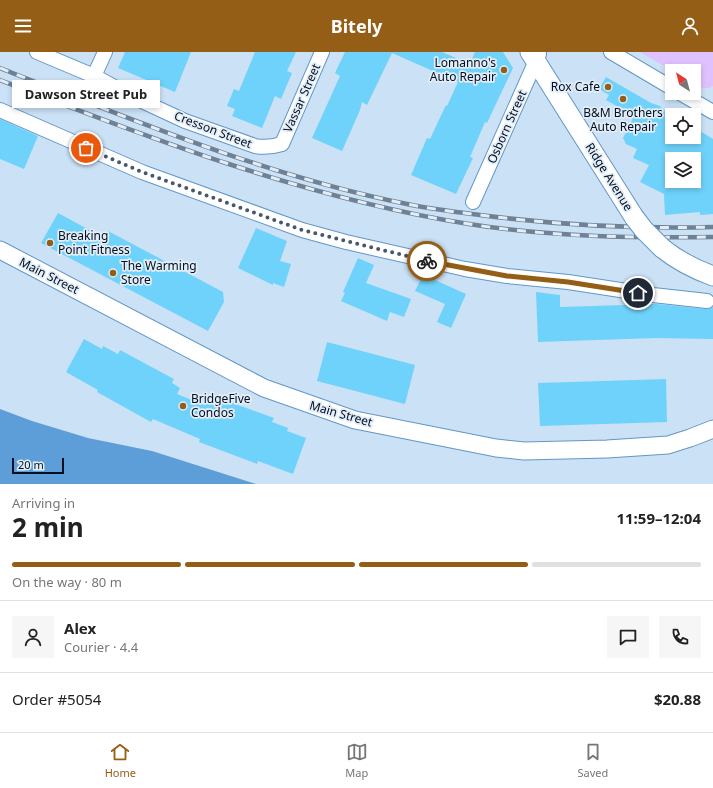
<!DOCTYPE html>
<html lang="en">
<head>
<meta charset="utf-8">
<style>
  :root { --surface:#fff; --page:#f6f6f6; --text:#222; --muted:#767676; --line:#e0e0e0; --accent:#955e16 }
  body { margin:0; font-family:"Noto Sans",sans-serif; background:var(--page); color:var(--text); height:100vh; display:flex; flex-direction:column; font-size:15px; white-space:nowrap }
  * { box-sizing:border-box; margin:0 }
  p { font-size:13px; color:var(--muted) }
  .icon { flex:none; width:22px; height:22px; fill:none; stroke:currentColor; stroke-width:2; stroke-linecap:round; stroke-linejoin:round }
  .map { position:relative; height:432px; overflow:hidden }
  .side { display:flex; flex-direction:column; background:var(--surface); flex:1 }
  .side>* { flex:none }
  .needle { width:26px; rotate:324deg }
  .fabs { position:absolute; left:665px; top:12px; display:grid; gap:8px }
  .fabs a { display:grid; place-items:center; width:36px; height:36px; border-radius:0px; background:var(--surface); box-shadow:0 2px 6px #0003; font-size:20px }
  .scale { position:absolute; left:12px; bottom:10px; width:52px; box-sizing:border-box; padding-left:4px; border:2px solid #000f21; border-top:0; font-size:11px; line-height:14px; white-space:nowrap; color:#000f21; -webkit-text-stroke:3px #e2edf7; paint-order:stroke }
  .pin { position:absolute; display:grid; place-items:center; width:34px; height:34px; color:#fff; margin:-17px; border:2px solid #fff; border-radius:50%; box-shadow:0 1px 4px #0007 }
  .courier { position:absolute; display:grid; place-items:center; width:40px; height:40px; margin:-20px; border:3px solid #955e16; border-radius:50%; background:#fff; color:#222; box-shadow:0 1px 5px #0007 }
  .bubble { position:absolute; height:28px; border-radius:0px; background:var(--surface); box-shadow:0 2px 6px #0003; font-size:13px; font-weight:700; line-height:28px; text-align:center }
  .head em { font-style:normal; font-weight:700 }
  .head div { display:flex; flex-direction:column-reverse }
  .head { display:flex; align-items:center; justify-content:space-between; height:68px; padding:0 12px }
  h1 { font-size:26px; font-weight:700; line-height:30px }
  .bar { display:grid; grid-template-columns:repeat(4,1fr); gap:6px 4px; align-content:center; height:48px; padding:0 12px }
  .bar i { height:5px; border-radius:3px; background:var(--line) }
  .bar .on { background:var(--accent) }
  .bar p { grid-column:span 4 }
  .line { display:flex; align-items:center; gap:10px; padding:0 12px; border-top:1px solid var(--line) }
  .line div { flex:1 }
  .round { display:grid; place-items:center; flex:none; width:42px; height:42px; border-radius:0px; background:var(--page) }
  header { display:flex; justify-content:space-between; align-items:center; height:52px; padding:0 12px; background:var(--accent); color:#fff; font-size:18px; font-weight:700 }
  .menu { display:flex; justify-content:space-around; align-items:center; height:56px; border-top:1px solid var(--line); background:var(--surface); font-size:11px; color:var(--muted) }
  .menu a { display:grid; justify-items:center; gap:2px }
  .menu .on { color:var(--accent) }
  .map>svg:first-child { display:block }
</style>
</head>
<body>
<header><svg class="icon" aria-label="menu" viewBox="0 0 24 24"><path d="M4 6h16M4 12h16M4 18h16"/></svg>Bitely<svg class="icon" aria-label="person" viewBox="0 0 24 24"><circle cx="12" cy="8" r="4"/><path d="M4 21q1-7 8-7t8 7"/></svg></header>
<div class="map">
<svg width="713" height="432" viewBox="0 0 713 432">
  <rect width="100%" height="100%" fill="#cbe1f6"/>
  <!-- green -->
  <path fill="#e0c1ff" d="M640 0H713V34C706 39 700 35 694 31V19H673Z"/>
  <!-- water -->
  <path fill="#5d9ed8" d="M0 357 32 369 88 386 152 399 256 432H0Z"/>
  <!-- building -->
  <g fill="#6fd2fb" fill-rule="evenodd">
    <path d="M125 0H191L175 40 118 16Z"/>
    <path d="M255 0H296L287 19 292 21 281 47 275 44 262 76 232 64 235 57 227 54 234 37 239 39Z"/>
    <path d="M345 0H442L470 12 475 0H503L513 16 487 71 485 70 470 105 473 106 456 142 411 123 427 86 430 87 446 53 447 54 458 30 392 1 367 53 362 50 360 58 342 99 312 86 340 24 335 21Z"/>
    <path d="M606 25 651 51 660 54 662 57 675 63H672V85H694V72L697 74V77L700 79 713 87V162L700 163V160L665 163 664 142 640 130 649 113 633 106 637 97 626 92 623 86 634 64 606 48 609 43 599 37ZM672 107H694V129H672Z"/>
    <path d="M0 67 38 84 24 117 0 107Z"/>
    <path d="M58 161 104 186 108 179 223 240 224 250 208 279 41 191Z"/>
    <path d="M256 176 287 189 280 209 291 212 284 235 273 231V233L238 216Z"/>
    <path d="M358 206 374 213 366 231 411 247 404 265 390 260 387 269 341 249 345 241 343 240Z"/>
    <path d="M424 220 436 226 435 228 466 242 451 276 437 270 445 252 415 239Z"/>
    <path d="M536 240 560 243V255L657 252 706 257 713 255V287L656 286 538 290Z"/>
    <path d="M84 287 102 297 103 294 118 302 120 298 174 327 172 331 180 336 177 342 204 353 206 346 214 349 216 345 274 366 272 370 288 376 287 379 306 386 293 422 258 409 257 412 199 390 200 387 153 367 151 370 97 340 98 338 66 320Z"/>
    <path d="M327 290 415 313 405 352 317 329Z"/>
    <path d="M666 327 667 370 540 374 538 331Z"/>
  </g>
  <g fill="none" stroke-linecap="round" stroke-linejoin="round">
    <defs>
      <g id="minor">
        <path d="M37 0 94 24 129 43 185 69 255 94C265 96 272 95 282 92L322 0"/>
        <path d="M611 0 672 36"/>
        <path d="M94 24 105 0"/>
        <path d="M680 41 713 60"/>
        <path d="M0 58 142 120 302 178 346 190 465 217 507 224 568 230 653 243 707 249"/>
        <path d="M473 150 539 2"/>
      </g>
      <path id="tertiary" d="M0 198 264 336 355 368 496 396 524 399 607 397 668 393 690 386 713 377"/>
      <g id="secondary">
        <path d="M530 0 634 165"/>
        <path d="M662 196C678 209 694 217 713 224"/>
      </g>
    </defs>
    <!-- minor casing -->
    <use href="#minor" stroke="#6297c7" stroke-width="16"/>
    <!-- tertiary casing -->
    <use href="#tertiary" stroke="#6297c7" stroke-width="19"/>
    <!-- secondary casing -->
    <use href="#secondary" stroke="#6297c7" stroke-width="21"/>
    <!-- minor -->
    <use href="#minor" stroke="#fff" stroke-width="14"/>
    <!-- tertiary -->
    <use href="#tertiary" stroke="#fff" stroke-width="17"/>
    <!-- secondary -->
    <use href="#secondary" stroke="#fff" stroke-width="19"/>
    <defs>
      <g id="rail">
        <path d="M0 16C133 68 267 124 407 152 431 157 456 160 480 163 557 173 635 177 713 175"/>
        <path d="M0 28C154 88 306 146 469 172 550 185 632 186 713 185"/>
      </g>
    </defs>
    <!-- rail casing -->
    <use href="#rail" stroke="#6f8195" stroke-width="4.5"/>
    <!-- rail -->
    <use href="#rail" stroke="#e2edf7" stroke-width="3" stroke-dasharray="9" stroke-linecap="butt"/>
    <defs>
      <path id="secondary-bridge" d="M634 165 644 178 662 196"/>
    </defs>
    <!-- secondary-bridge casing -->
    <use href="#secondary-bridge" stroke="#6297c7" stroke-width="21" stroke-linecap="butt"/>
    <!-- secondary-bridge -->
    <use href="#secondary-bridge" stroke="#fff" stroke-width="19"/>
  </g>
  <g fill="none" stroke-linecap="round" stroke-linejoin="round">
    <!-- done -->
    <path stroke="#47586c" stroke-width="4" stroke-dasharray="0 7.2" d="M86 96 142 120 302 178 427 209"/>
    <!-- route -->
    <path stroke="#955e16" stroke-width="5" d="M427 209 507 224 568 230 638 241"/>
  </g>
  <!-- markers -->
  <g fill="#955e16" stroke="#e2edf7" stroke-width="1.5">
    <circle cx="504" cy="18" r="4"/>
    <circle cx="608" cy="35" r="4"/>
    <circle cx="623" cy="47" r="4"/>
    <circle cx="50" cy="191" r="4"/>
    <circle cx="113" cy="221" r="4"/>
    <circle cx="183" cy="354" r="4"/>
  </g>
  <g text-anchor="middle" stroke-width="3.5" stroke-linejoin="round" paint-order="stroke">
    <!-- poi labels -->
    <g font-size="12" fill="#000f21" stroke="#e2edf7" text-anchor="start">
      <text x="496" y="15" text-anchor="end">Lomanno's<tspan x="496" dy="14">Auto Repair</tspan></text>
      <text x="600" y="39" text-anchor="end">Rox Cafe</text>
      <text x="623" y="65" text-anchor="middle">B&amp;M Brothers<tspan x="623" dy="14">Auto Repair</tspan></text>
      <text x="58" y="188">Breaking<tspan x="58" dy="14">Point Fitness</tspan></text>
      <text x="121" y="218">The Warming<tspan x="121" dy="14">Store</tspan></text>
      <text x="191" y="351">BridgeFive<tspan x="191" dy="14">Condos</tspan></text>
    </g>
    <!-- street labels -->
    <g font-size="12" fill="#000f21" stroke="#e2edf7">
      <text transform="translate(302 46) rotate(-66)" y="4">Vassar Street</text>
      <text transform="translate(507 75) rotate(-66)" y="4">Osborn Street</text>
      <text transform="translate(213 78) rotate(21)" y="4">Cresson Street</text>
      <text transform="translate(609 125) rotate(58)" y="4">Ridge Avenue</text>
      <text transform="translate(49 224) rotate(27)" y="4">Main Street</text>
      <text transform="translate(341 362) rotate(16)" y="4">Main Street</text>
    </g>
  </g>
</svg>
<div class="fabs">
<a><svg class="needle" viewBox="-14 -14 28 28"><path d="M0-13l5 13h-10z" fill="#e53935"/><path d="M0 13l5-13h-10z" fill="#767676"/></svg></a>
<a><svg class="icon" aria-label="locate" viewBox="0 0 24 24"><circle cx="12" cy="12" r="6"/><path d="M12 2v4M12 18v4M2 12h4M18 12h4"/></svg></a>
<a><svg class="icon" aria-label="layers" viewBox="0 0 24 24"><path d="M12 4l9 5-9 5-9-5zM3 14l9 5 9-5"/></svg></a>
</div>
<div class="scale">20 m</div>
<div class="pin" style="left:86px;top:96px;background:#ea580c"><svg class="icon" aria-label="bag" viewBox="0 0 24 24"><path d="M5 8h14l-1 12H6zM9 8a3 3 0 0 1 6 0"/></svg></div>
<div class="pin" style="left:638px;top:241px;background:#1f2937"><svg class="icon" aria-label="home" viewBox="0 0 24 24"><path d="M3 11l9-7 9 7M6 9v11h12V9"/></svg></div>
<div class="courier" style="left:427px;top:209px"><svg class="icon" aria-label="bike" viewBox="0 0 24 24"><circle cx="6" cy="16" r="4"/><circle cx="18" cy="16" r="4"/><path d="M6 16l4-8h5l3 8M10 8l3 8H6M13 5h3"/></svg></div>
<div class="bubble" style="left:12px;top:28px;width:148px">Dawson Street Pub</div>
</div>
<section class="side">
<div class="head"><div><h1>2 min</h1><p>Arriving in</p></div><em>11:59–12:04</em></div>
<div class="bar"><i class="on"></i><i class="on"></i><i class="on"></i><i></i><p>On the way · 80 m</p></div>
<div class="line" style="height:72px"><a class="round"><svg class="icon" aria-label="person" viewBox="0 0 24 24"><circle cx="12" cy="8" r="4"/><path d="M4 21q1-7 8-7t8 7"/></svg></a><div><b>Alex</b><p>Courier · 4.4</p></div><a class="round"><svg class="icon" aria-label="chat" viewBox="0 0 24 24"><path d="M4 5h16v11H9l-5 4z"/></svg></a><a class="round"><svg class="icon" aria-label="phone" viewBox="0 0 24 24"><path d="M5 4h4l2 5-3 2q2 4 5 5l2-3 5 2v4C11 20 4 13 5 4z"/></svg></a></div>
<div class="line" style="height:52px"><div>Order #5054</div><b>$20.88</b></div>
</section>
<nav class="menu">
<a class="on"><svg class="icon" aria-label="home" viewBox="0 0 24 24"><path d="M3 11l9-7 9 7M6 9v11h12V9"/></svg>Home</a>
<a><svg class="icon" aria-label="map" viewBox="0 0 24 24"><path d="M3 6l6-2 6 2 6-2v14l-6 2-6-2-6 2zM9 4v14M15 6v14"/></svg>Map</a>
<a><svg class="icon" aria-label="saved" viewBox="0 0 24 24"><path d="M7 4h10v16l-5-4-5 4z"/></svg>Saved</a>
</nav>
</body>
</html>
